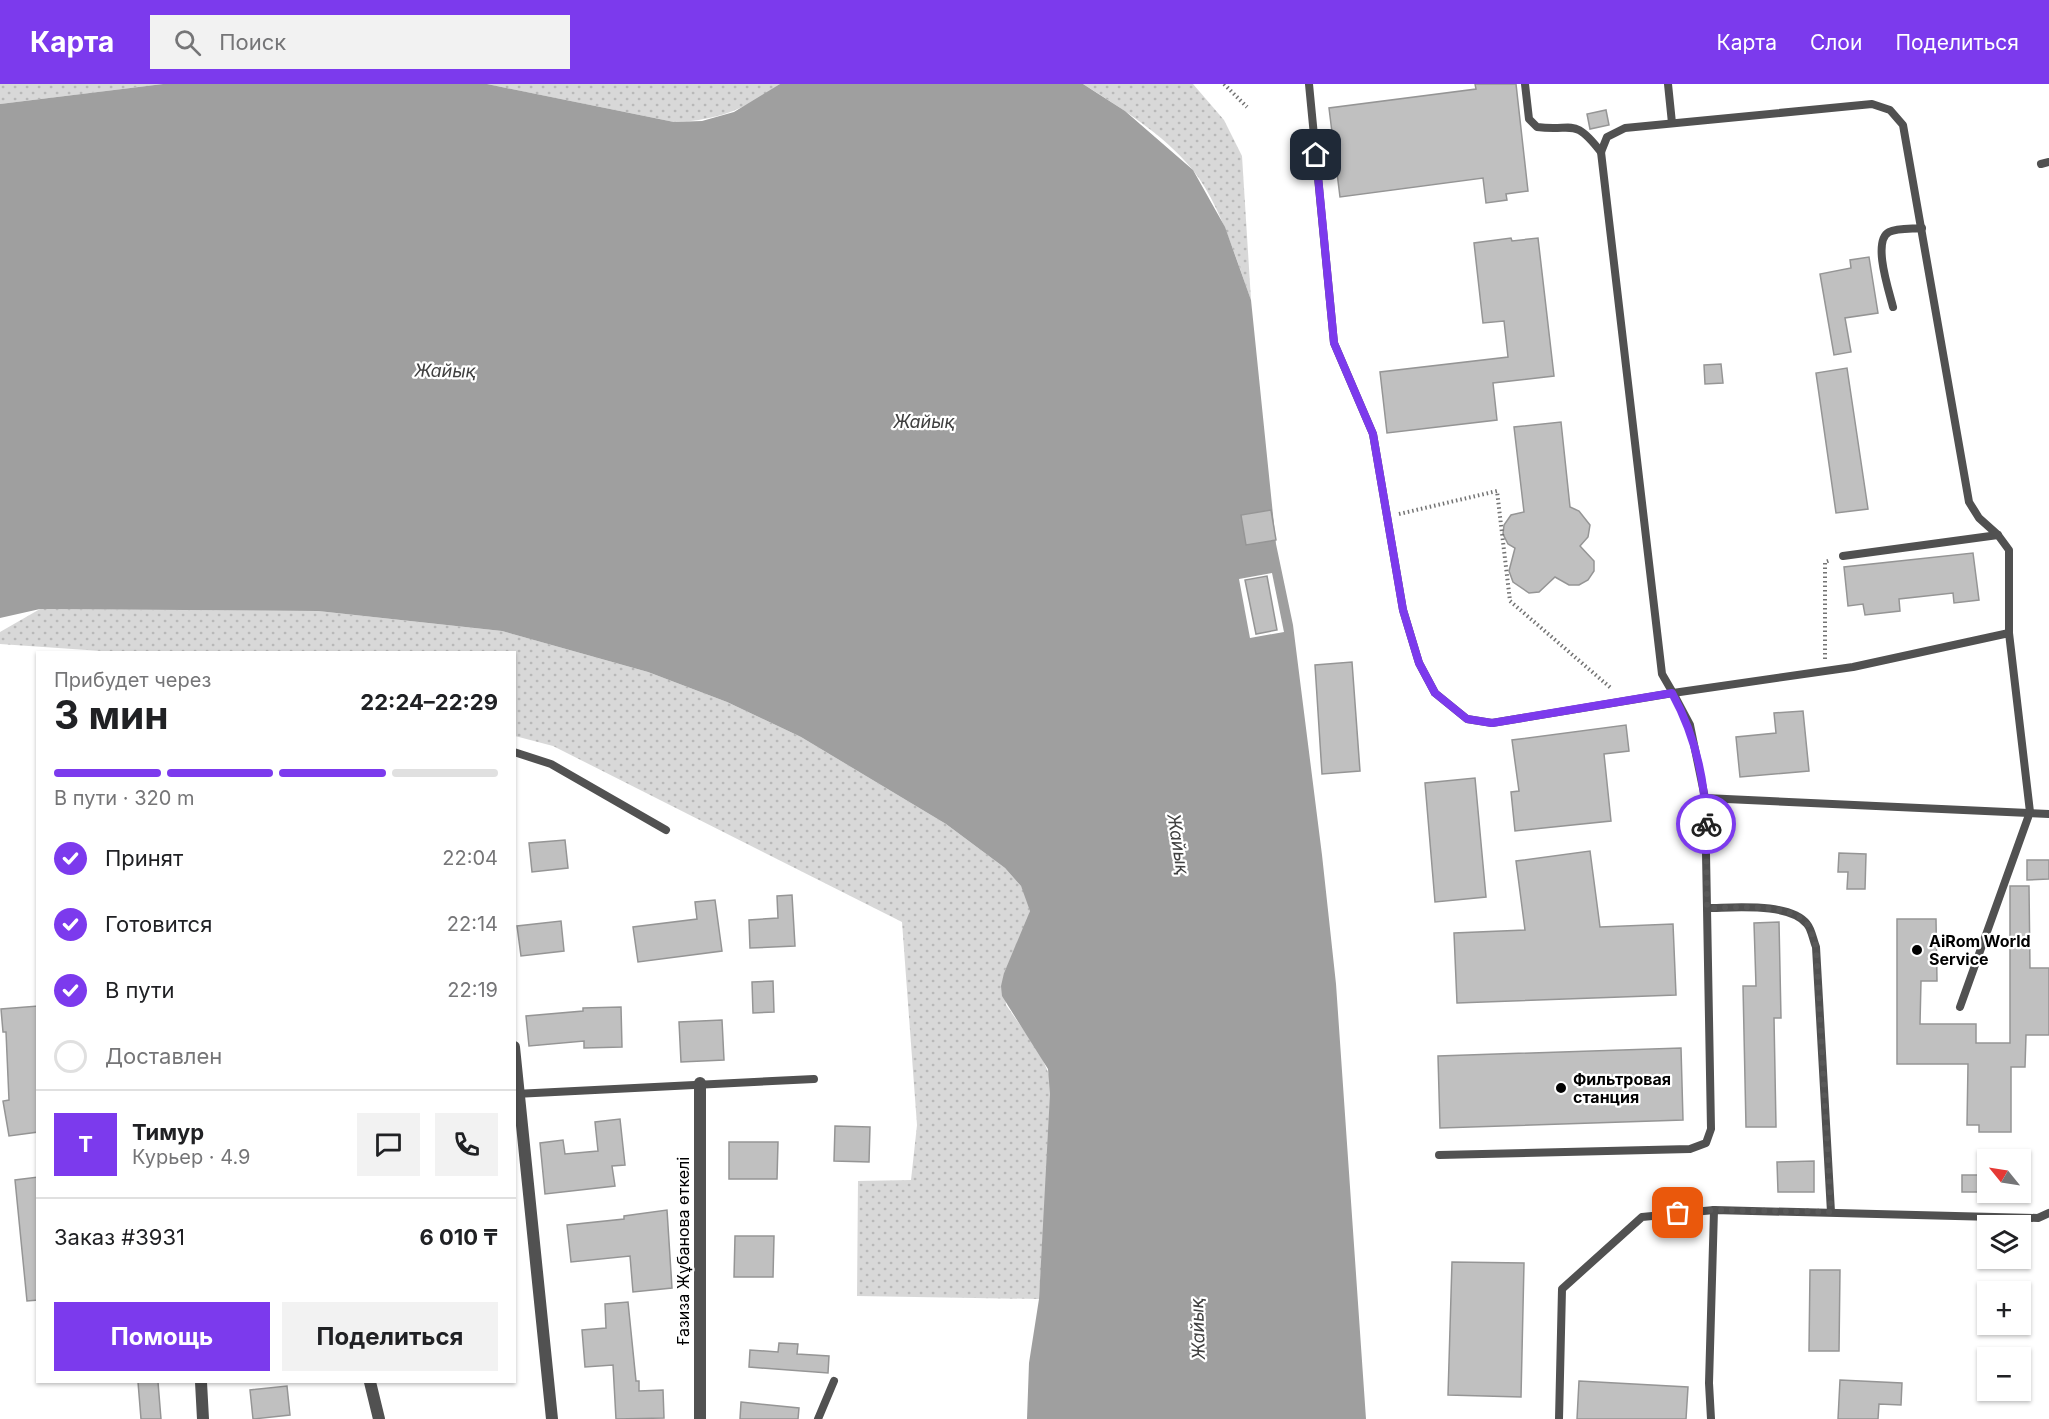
<!DOCTYPE html>
<html lang="ru">
<head>
<meta charset="utf-8">
<style>
  :root { --surface:#fff; --page:#f2f2f2; --text:#202124; --muted:#757577; --line:#e0e0e0; --accent:#7c3aed }
  body { margin:0; font-family:Inter,sans-serif; background:var(--page); color:var(--text); height:100vh; display:flex; flex-direction:column; font-size:22px; white-space:nowrap }
  * { box-sizing:border-box; margin:0 }
  p { font-size:20px; color:var(--muted) }
  .icon { flex:none; width:33px; height:33px; fill:none; stroke:currentColor; stroke-width:2; stroke-linecap:round; stroke-linejoin:round }
  .map { position:relative; flex:1; overflow:hidden }
  .details { position:absolute; left:36px; top:567px; width:480px; height:732px; display:flex; flex-direction:column; background:var(--surface); border-radius:0px; box-shadow:0 2px 4px #0004 }
  .details>* { flex:none }
  .needle { width:39px; rotate:300deg }
  .tools { position:absolute; left:1977px; top:1065px; display:grid; gap:12px }
  .tools a { display:grid; place-items:center; width:54px; height:54px; border-radius:0px; background:var(--surface); box-shadow:0 2px 4px #0004; font-size:30px }
  .pin { position:absolute; display:grid; place-items:center; width:51px; height:51px; color:#fff; margin:-26px; border-radius:12px; box-shadow:0 3px 9px #0006 }
  .courier { position:absolute; display:grid; place-items:center; width:60px; height:60px; margin:-30px; border:4px solid #7c3aed; border-radius:50%; background:#fff; color:#222; box-shadow:0 2px 8px #0007 }
  .head em { font-style:normal; font-weight:700 }
  .head div { display:flex; flex-direction:column-reverse }
  .head { display:flex; align-items:center; justify-content:space-between; height:102px; padding:0 18px }
  h1 { font-size:39px; font-weight:700; line-height:45px }
  .bar { display:grid; grid-template-columns:repeat(4,1fr); gap:9px 6px; align-content:center; height:72px; padding:0 18px }
  .bar i { height:8px; border-radius:4px; background:var(--line) }
  .bar .active { background:var(--accent) }
  .bar p { grid-column:span 4 }
  .line { display:flex; align-items:center; gap:15px; padding:0 18px; border-top:2px solid var(--line) }
  .line div { flex:1 }
  .round { display:grid; place-items:center; flex:none; width:63px; height:63px; border-radius:0px; background:var(--page) }
  ol { padding:0 18px; list-style:none }
  li { display:flex; align-items:center; gap:18px; height:66px }
  li p { margin-inline-start:auto }
  li .icon { padding:6px; border-radius:50%; background:var(--accent); color:#fff; stroke-width:4 }
  li:last-child { color:var(--muted) }
  li i { width:33px; height:33px; border:3px solid var(--line); border-radius:50% }
  .primary-button { display:flex; gap:12px; margin-top:auto; padding:12px 18px }
  .primary-button a { flex:1; height:69px; border-radius:0px; background:var(--accent); color:#fff; font-size:24px; font-weight:700; line-height:69px; text-align:center }
  .primary-button a+a { background:var(--page); color:var(--text) }
  header { display:flex; align-items:center; gap:36px; box-sizing:border-box; height:84px; padding:0 30px; background:var(--accent); color:#fff }
  header strong { font-size:28px }
  nav { display:flex; gap:33px; margin-inline-start:auto; font-size:21px }
  .search { width:420px; height:54px; background:var(--page); display:flex; align-items:center; gap:15px; box-sizing:border-box; padding:0 21px; border-radius:0px; color:var(--muted); font-size:22px }
  .map>svg:first-child { display:block }
</style>
</head>
<body>
<header>
<strong>Карта</strong>
<div class="search"><svg class="icon" aria-label="search" viewBox="0 0 24 24"><circle cx="10" cy="10" r="6"/><path d="M15 15l6 6"/></svg>Поиск</div>
<nav><a>Карта</a><a>Слои</a><a>Поделиться</a></nav>
</header>
<div class="map">
<svg width="2049" height="1335" viewBox="0 0 2049 1335">
  <defs>
    <pattern id="grass-dots" width="8" height="8" patternUnits="userSpaceOnUse" patternTransform="scale(1.5)"><rect width="8" height="8" fill="#d8d8d8"/><path d="M2 2h.1M6 6h.1" fill="none" stroke="#b8b8b8" stroke-width="1.8" stroke-linecap="round"/></pattern>
  </defs>
  <rect width="100%" height="100%" fill="#fff"/>
  <!-- grass -->
  <g fill="url(#grass-dots)">
    <path d="M0 0H163L0 20Z"/>
    <path d="M487 0H780C747 25 715 37 674 38Z"/>
    <path d="M1083 0H1193L1224 36 1242 72 1251 216C1236 175 1220 119 1192 85 1163 50 1121 24 1083 0Z"/>
    <path d="M40 525 318 527 502 547 648 588 727 618 801 653 946 740 1005 784 1021 802 1029 818 1030 827 1026 841 1004 889 1006 921 1040 969 1050 993V1048L1039 1215 857 1212 858 1097 911 1096 917 1041 902 838 553 662 515 652 514 568H116L0 560V548Z"/>
  </g>
  <!-- water -->
  <path fill="#9f9f9f" d="M163 0H487L674 38 702 37 734 28 780 0H1083L1125 27 1193 86 1225 143 1251 216 1276 460 1293 541 1322 771 1336 900 1366 1335H1027L1029 1279 1039 1215 1050 1010 1048 985 1002 912 1001 902 1004 889 1030 827 1021 802 1005 784 946 740 801 653 727 618 648 588 502 547 318 527 40 525 0 534V20Z"/>
  <!-- pier -->
  <path fill="#fff" d="M1272 489 1284 548 1250 554 1239 495Z"/>
  <!-- building -->
  <g fill="#c0c0c0" stroke="#959595" stroke-width="1.5">
    <path d="M1475 0H1516L1528 107 1506 110 1507 116 1486 119 1483 94 1340 113 1329 24 1476 5Z"/>
    <path d="M1606 26 1609 41 1590 45 1587 30Z"/>
    <path d="M1511 154 1512 157 1538 154 1554 292 1493 299 1497 336 1387 349 1380 288 1508 273 1504 237 1483 239 1474 159Z"/>
    <path d="M1869 173 1878 229 1845 234 1851 268 1834 271 1820 190 1851 184 1850 176Z"/>
    <path d="M1721 280 1723 299 1705 300 1704 281Z"/>
    <path d="M1847 284 1868 425 1836 429 1816 289Z"/>
    <path d="M1561 338 1570 423 1579 427 1590 441 1588 453 1580 462 1594 477V487L1588 496 1579 501H1569L1555 493 1539 508 1529 509 1513 498 1509 487 1515 464 1508 460 1503 450 1504 441 1511 431 1524 428 1514 343Z"/>
    <path d="M1271 426 1276 456 1246 461 1241 431Z"/>
    <path d="M1973 469 1979 516 1954 519 1953 509 1899 515 1900 527 1865 531 1863 520 1848 522 1844 483Z"/>
    <path d="M1267 492 1277 546 1256 550 1245 496Z"/>
    <path d="M1352 578 1360 687 1322 690 1315 581Z"/>
    <path d="M1803 627 1809 687 1740 693 1736 653 1776 649 1774 629Z"/>
    <path d="M1626 641 1629 667 1604 670 1611 737 1515 747 1511 708 1519 707 1512 656Z"/>
    <path d="M1475 694 1486 813 1435 818 1425 699Z"/>
    <path d="M565 756 568 784 532 788 529 759Z"/>
    <path d="M1590 767 1600 843 1673 840 1676 911 1457 919 1454 849 1525 846 1516 777Z"/>
    <path d="M1839 769 1866 770 1865 805H1847L1848 788H1838Z"/>
    <path d="M2027 776H2049V795L2027 796Z"/>
    <path d="M2010 802H2029L2030 884H2049V951H2026L2025 983H2011V1048H1979V1041H1967L1968 980H1897V835H1936L1937 897H1921L1920 940H1976V959H2010Z"/>
    <path d="M792 811 795 862 750 864 749 836 778 834 777 812Z"/>
    <path d="M715 816 722 867 638 878 633 843 697 835 695 818Z"/>
    <path d="M561 837 564 867 521 872 517 842Z"/>
    <path d="M1779 838 1781 934H1774L1776 1043H1746L1743 902H1756L1754 839Z"/>
    <path d="M773 897 774 928 753 929 752 898Z"/>
    <path d="M38 922V1048L9 1052 3 1017 9 1016 6 948H3L1 925Z"/>
    <path d="M621 923 622 963 584 964V957L529 962 526 932 583 927V924Z"/>
    <path d="M722 936 724 976 681 978 679 938Z"/>
    <path d="M1681 964 1683 1036 1440 1044 1438 972Z"/>
    <path d="M620 1035 625 1081 612 1082 615 1102 545 1110 540 1059 563 1056 565 1070 598 1067 595 1038Z"/>
    <path d="M835 1042 870 1043 869 1078 834 1077Z"/>
    <path d="M729 1058H778L777 1095H729Z"/>
    <path d="M1814 1077V1108H1778L1777 1078Z"/>
    <rect x="1962" y="1091" width="26" height="17"/>
    <path d="M38 1093V1216L27 1217 15 1096Z"/>
    <path d="M667 1126 672 1204 633 1208 630 1172 571 1178 567 1141 624 1135V1132Z"/>
    <path d="M735 1152H774L773 1193H734Z"/>
    <path d="M1452 1178 1524 1179 1521 1313 1448 1311Z"/>
    <path d="M1810 1186H1840L1839 1267H1809Z"/>
    <path d="M628 1218 636 1297H639V1307L663 1306 664 1334 616 1335 613 1281 585 1283 582 1246 606 1244 605 1220Z"/>
    <path d="M779 1259 798 1260 797 1270 829 1272 828 1289 749 1283 750 1266 778 1268Z"/>
    <path d="M1840 1296 1902 1299 1901 1321 1879 1320 1878 1335H1838Z"/>
    <path d="M1579 1297 1688 1303 1686 1335H1577Z"/>
    <path d="M138 1298H158L161 1335H141Z"/>
    <path d="M287 1302 290 1331 253 1335 250 1306Z"/>
    <path d="M741 1318 799 1324 798 1335H740Z"/>
  </g>
  <g fill="none" stroke-linecap="round" stroke-linejoin="round">
    <!-- path -->
    <g stroke="#737373" stroke-width="4" stroke-dasharray="1.5 3" stroke-linecap="butt">
      <path d="M1224 0 1247 23"/>
      <path d="M1399 430 1497 407 1510 517 1612 605"/>
      <path d="M1825 575V478L1831 476"/>
    </g>
    <!-- service -->
    <g stroke="#515151" stroke-width="8">
      <path d="M1309 0 1334 259 1373 350 1403 526 1419 579 1435 609 1467 635 1492 639 1673 609 1690 641 1705 714 1711 1045 1706 1059 1690 1065 1439 1071"/>
      <path d="M1525 0 1529 35 1537 43C1574 48 1573 32 1601 68"/>
      <path d="M1668 0 1672 39"/>
      <path d="M2041 80 2049 78"/>
      <path d="M1893 223C1889 207 1872 157 1889 148 1897 144 1913 145 1922 144"/>
      <path d="M1843 472 1998 451"/>
      <path d="M514 668 551 680 666 746"/>
      <path d="M1705 714 2049 730"/>
      <path d="M1707 824C1733 824 1790 818 1807 840 1812 846 1813 856 1816 863L1831 1128"/>
      <path d="M1960 923 2030 728 2009 549V466L1998 451 1979 434 1969 418 1903 41 1890 26 1872 20 1625 44 1607 53 1601 68 1662 590 1673 609 1853 583 2009 549"/>
      <path d="M515 1010 814 995"/>
      <path d="M818 1335 834 1297"/>
      <path d="M1559 1335 1562 1205 1642 1133 1714 1126 2038 1134 2049 1129"/>
      <path d="M1711 1335 1709 1299 1714 1126"/>
    </g>
    <!-- minor -->
    <g stroke="#515151" stroke-width="12">
      <path d="M514 963 552 1335"/>
      <path d="M700 999V1335"/>
      <path d="M201 1298 203 1335"/>
      <path d="M370 1298 379 1335"/>
    </g>
  </g>
  <g fill="none" stroke-linecap="round" stroke-linejoin="round">
    <!-- done -->
    <path stroke="#595959" stroke-width="6" stroke-dasharray="0 10.8" d="M1678 1129 1714 1126 1831 1128 1816 862C1813 856 1812 846 1807 840 1790 818 1733 824 1707 824L1706 740"/>
    <!-- route -->
    <path stroke="#7c3aed" stroke-width="8" d="M1316 71 1334 259 1373 350 1403 526 1419 579 1435 609 1467 635 1492 639 1672 609C1695 651 1705 693 1706 740"/>
  </g>
  <!-- markers -->
  <g fill="#000" stroke="#fff" stroke-width="2">
    <circle cx="1917" cy="866" r="6"/>
    <circle cx="1561" cy="1004" r="6"/>
  </g>
  <g text-anchor="middle" stroke-width="4.5" stroke-linejoin="round" paint-order="stroke">
    <!-- poi labels -->
    <g font-size="16" font-weight="bold" fill="#000" stroke="#fff" text-anchor="start">
      <text x="1929" y="863">AiRom World<tspan x="1929" dy="18">Service</tspan></text>
      <text x="1573" y="1001">Фильтровая<tspan x="1573" dy="18">станция</tspan></text>
    </g>
    <!-- street labels -->
    <g font-size="16" fill="#000" stroke="#fff">
      <text transform="translate(683 1167) rotate(-90)" y="6">Ғазиза Жұбанова өткелі</text>
    </g>
    <!-- water labels -->
    <g font-size="18" font-style="italic" fill="#404040" stroke="#fff">
      <text transform="translate(445 287) rotate(1)" y="6">Жайық</text>
      <text x="924" y="344">Жайық</text>
      <text transform="translate(1178 760) rotate(81)" y="6">Жайық</text>
      <text transform="translate(1198 1245) rotate(-92)" y="6">Жайық</text>
    </g>
  </g>
</svg>
<div class="tools">
<a><svg class="needle" viewBox="-14 -14 28 28"><path d="M0-13l5 13h-10z" fill="#e53935"/><path d="M0 13l5-13h-10z" fill="#757577"/></svg></a>
<a><svg class="icon" aria-label="layers" viewBox="0 0 24 24"><path d="M12 4l9 5-9 5-9-5zM3 14l9 5 9-5"/></svg></a>
<a>+</a>
<a>−</a>
</div>
<div class="pin" style="left:1678px;top:1129px;background:#ea580c"><svg class="icon" aria-label="bag" viewBox="0 0 24 24"><path d="M5 8h14l-1 12H6zM9 8a3 3 0 0 1 6 0"/></svg></div>
<div class="pin" style="left:1316px;top:71px;background:#1f2937"><svg class="icon" aria-label="home" viewBox="0 0 24 24"><path d="M3 11l9-7 9 7M6 9v11h12V9"/></svg></div>
<div class="courier" style="left:1706px;top:740px"><svg class="icon" aria-label="bike" viewBox="0 0 24 24"><circle cx="6" cy="16" r="4"/><circle cx="18" cy="16" r="4"/><path d="M6 16l4-8h5l3 8M10 8l3 8H6M13 5h3"/></svg></div>
<section class="details">
<div class="head"><div><h1>3 мин</h1><p>Прибудет через</p></div><em>22:24–22:29</em></div>
<div class="bar"><i class="active"></i><i class="active"></i><i class="active"></i><i></i><p>В пути · 320 m</p></div>
<ol>
<li><svg class="icon" aria-label="check" viewBox="0 0 24 24"><path d="M5 12l5 5 9-10"/></svg>Принят<p>22:04</p></li>
<li><svg class="icon" aria-label="check" viewBox="0 0 24 24"><path d="M5 12l5 5 9-10"/></svg>Готовится<p>22:14</p></li>
<li><svg class="icon" aria-label="check" viewBox="0 0 24 24"><path d="M5 12l5 5 9-10"/></svg>В пути<p>22:19</p></li>
<li><i></i>Доставлен</li>
</ol>
<div class="line" style="height:108px"><b class="round" style="background:var(--accent);color:#fff">Т</b><div><b>Тимур</b><p>Курьер · 4.9</p></div><a class="round"><svg class="icon" aria-label="chat" viewBox="0 0 24 24"><path d="M4 5h16v11H9l-5 4z"/></svg></a><a class="round"><svg class="icon" aria-label="phone" viewBox="0 0 24 24"><path d="M5 4h4l2 5-3 2q2 4 5 5l2-3 5 2v4C11 20 4 13 5 4z"/></svg></a></div>
<div class="line" style="height:78px"><div>Заказ #3931</div><b>6 010 ₸</b></div>
<div class="primary-button"><a>Помощь</a><a>Поделиться</a></div>
</section>
</div>
</body>
</html>
